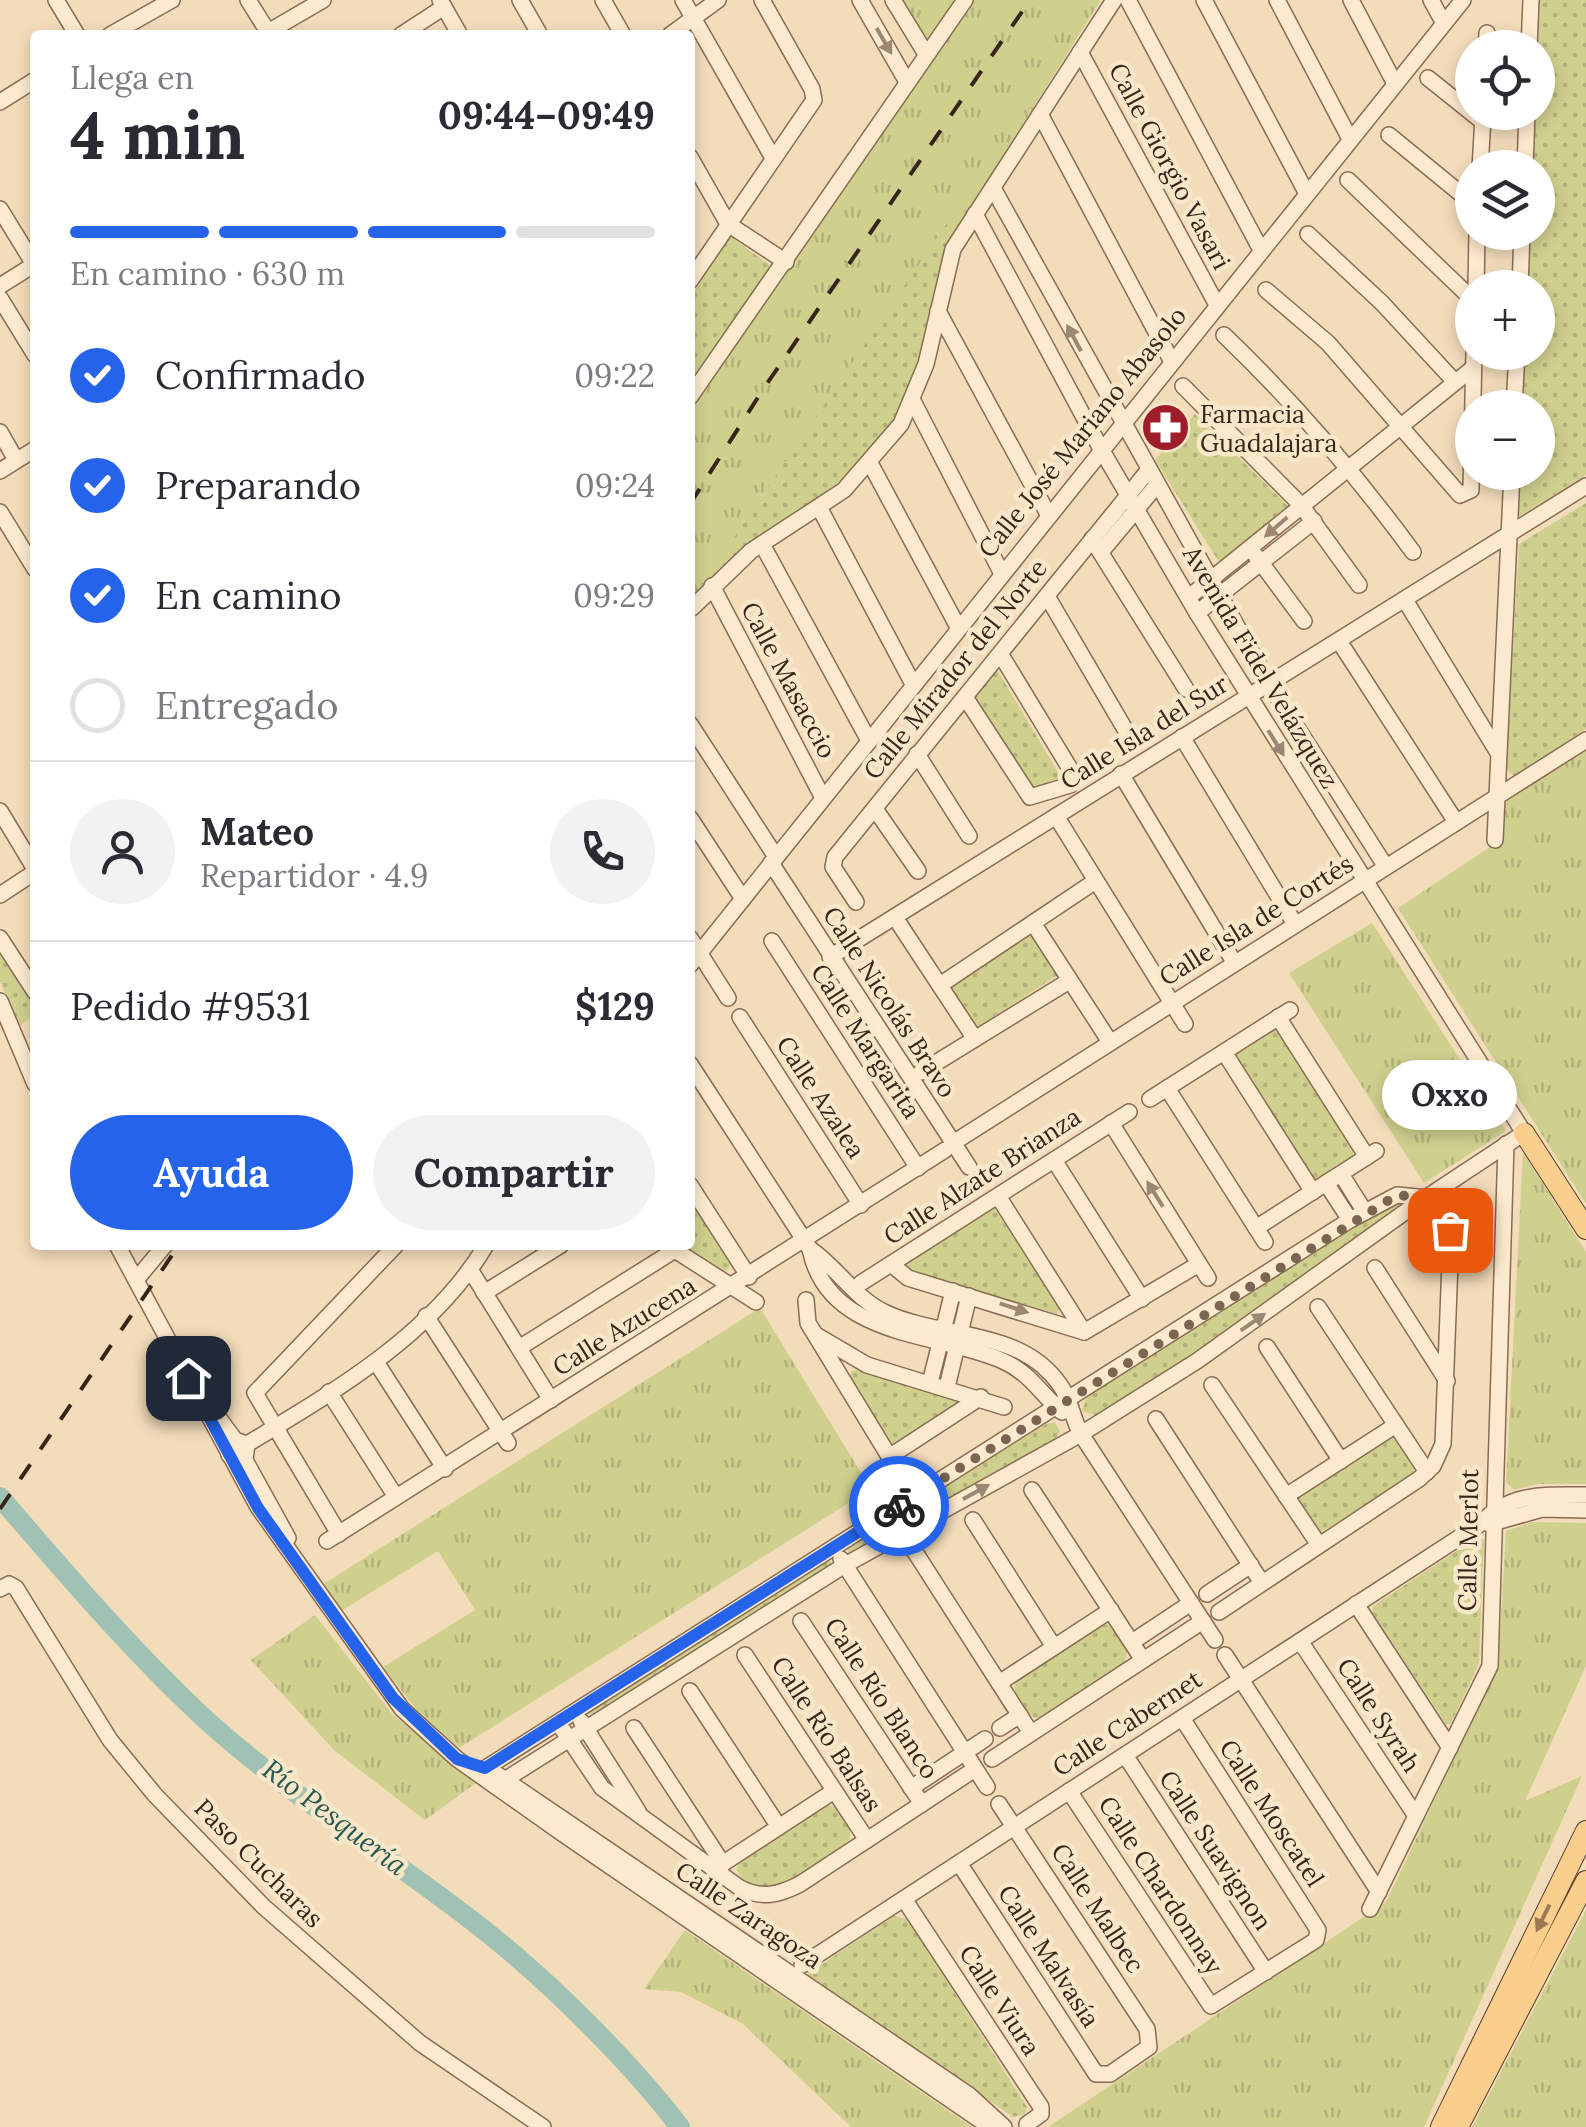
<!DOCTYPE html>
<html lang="es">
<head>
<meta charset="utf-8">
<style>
  :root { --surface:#fff; --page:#f2f2f3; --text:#2b2b33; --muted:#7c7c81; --line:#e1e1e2; --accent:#2563eb }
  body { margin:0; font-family:Lora,serif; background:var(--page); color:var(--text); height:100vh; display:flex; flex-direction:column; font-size:38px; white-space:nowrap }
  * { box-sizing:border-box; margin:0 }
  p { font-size:32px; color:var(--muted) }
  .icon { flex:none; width:55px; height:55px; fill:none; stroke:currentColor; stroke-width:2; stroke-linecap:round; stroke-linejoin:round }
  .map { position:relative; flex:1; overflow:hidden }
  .details { position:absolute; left:30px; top:30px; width:665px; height:1220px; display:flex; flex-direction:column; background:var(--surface); border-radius:10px; box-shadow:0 5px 15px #0003 }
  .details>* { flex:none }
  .fabs { position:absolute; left:1455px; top:30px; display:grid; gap:20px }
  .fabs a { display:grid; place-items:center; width:100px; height:100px; border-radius:50%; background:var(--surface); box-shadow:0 5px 15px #0003; font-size:50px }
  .pin { position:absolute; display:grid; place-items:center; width:85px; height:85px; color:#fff; margin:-42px; border-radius:20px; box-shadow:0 5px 15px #0006 }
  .courier { position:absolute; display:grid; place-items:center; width:100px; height:100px; margin:-50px; border:8px solid #2563eb; border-radius:50%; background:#fff; color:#222; box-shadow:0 2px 12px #0007 }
  .bubble { position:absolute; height:70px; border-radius:35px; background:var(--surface); box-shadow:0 5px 15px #0003; font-size:32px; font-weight:700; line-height:70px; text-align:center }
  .head em { font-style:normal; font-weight:700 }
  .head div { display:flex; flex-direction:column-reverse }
  .head { display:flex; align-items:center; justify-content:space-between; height:170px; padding:0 40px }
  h1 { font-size:65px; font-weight:700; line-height:75px }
  .bar { display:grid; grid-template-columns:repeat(4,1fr); gap:15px 10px; align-content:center; height:120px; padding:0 40px }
  .bar i { height:12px; border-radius:8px; background:var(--line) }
  .bar .active { background:var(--accent) }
  .bar p { grid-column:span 4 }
  .line { display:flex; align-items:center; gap:25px; padding:0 40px; border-top:2px solid var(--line) }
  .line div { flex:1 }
  .round { display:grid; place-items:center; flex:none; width:105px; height:105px; border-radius:52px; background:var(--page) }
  ol { padding:0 40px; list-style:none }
  li { display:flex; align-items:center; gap:30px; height:110px }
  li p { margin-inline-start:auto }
  li .icon { padding:10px; border-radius:50%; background:var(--accent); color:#fff; stroke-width:4 }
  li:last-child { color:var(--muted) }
  li i { width:55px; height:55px; border:5px solid var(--line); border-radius:50% }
  .action { display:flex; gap:20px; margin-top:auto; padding:20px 40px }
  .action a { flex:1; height:115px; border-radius:60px; background:var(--accent); color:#fff; font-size:40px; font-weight:700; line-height:115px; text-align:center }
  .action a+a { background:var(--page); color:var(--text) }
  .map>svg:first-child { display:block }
</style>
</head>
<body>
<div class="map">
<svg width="1586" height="2127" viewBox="0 0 1586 2127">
  <defs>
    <pattern id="grass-tufts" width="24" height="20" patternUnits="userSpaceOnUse" patternTransform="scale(2.5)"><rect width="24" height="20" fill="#cfd08e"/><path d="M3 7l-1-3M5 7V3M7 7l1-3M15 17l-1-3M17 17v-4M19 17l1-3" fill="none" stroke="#b2b27a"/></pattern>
    <pattern id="park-dots" width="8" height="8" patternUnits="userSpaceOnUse" patternTransform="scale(2.5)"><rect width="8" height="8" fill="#cfd08e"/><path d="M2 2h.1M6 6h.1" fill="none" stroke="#b2b27a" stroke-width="1.8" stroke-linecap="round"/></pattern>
  </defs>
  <rect width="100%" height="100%" fill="#f2dcba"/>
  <!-- grass -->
  <g fill="url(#grass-tufts)">
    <path d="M902 0H957L927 44Z"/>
    <path d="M973 0H1101L958 227 949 221 690 603V411Z"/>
    <path d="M1586 749V1204L1398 908 1502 839 1503 802Z"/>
    <path d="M1372 923 1506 1131 1424 1183 1289 973Z"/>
    <path d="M1523 1152 1586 1252V1484H1538L1514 1490 1506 1482Z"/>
    <path d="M760 1308 871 1489 459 1748 416 1709 383 1667 475 1610 438 1551 341 1611 322 1585Z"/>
    <path d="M1531 1522 1586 1523V1666L1525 1801 1582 1776 1424 2127H1048L1386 1902 1498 1667 1506 1531Z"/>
    <path d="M315 1615 392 1714 476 1783 425 1820 335 1751 251 1660Z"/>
    <path d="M1586 1910V2127H1472Z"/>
    <path d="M685 1930 972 2127H851L743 2024 681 1992 644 1989Z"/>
  </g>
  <!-- park -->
  <g fill="url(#park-dots)">
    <path d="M1540 0H1586V475L1516 518 1518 473 1538 472V408L1521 407 1524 353 1538 352V288L1527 287 1529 233 1538 232V168L1533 167Z"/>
    <path d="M949 220 958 227C926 283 930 352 901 411 870 474 805 502 752 542 734 556 717 573 700 588Z"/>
    <path d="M729 235 772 267 690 381V292Z"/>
    <path d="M1195 414 1289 507 1221 565 1155 460Z"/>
    <path d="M1586 503V729L1514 776 1506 769 1519 544Z"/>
    <path d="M996 668 1061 777 1032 792 972 699Z"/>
    <path d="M1031 932 1058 975 974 1029 948 990Z"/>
    <path d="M0 954 35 1008V1015L19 1026 0 981Z"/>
    <path d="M1273 1029 1280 1032 1354 1149 1352 1159 1316 1181 1235 1058 1237 1052Z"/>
    <path d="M1399 1199 1401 1205 1176 1365 1096 1415 1082 1411 1087 1396Z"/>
    <path d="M690 1201 731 1263 726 1273 678 1245H690Z"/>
    <path d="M993 1206 1060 1308 1057 1314 907 1270 908 1260Z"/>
    <path d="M858 1368 957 1400V1406L893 1446 850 1382 851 1372Z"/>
    <path d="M1055 1422 1060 1432 1055 1439 848 1553V1548L1046 1424Z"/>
    <path d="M1390 1437 1397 1439 1415 1467 1412 1476 1320 1533 1298 1500 1300 1496Z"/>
    <path d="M1478 1537 1484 1540 1479 1663 1451 1724H1446L1372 1612 1373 1606Z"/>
    <path d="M828 1560 833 1564 592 1715 588 1713Z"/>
    <path d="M1110 1624 1128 1650 1124 1664 1041 1719 1029 1716 1015 1695V1682L1100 1626Z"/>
    <path d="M827 1804 837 1808 851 1828 849 1840C822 1860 762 1918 736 1869L739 1862Z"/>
    <path d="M894 1916 908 1919 1027 2107 1025 2114 1013 2117 807 1974Z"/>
  </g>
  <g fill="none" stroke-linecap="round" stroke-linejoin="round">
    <!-- river -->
    <path stroke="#9fc2b4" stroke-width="20" d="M0 1497C65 1573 132 1651 205 1719 293 1799 397 1860 489 1934 553 1985 631 2063 680 2127"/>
    <defs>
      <g id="minor">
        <path d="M56 0 77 35"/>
        <path d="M248 0 270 35"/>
        <path d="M440 0 460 35"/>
        <path d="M520 0 540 35"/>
        <path d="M603 0 623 35"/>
        <path d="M683 0 773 158"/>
        <path d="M860 0 907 82"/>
        <path d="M893 0 926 54"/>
        <path d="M1128 0 1261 250"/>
        <path d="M1204 0 1306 192"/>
        <path d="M1277 0 1350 139"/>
        <path d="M1351 0 1394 82"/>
        <path d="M1431 0 1442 20"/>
        <path d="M268 32 323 0"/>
        <path d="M110 35 172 0"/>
        <path d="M401 35 444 7"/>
        <path d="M670 35 718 0"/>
        <path d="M1486 48 1487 33"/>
        <path d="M1529 48 1531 0"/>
        <path d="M1080 52 1217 305"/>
        <path d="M1428 78 1483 122"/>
        <path d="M0 102 35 80"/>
        <path d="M1040 114 1171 360"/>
        <path d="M1389 135 1472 203"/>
        <path d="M690 157 728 224 786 262"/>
        <path d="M1480 168 1483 117"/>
        <path d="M1525 168 1527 112"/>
        <path d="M1348 180 1472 299"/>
        <path d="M993 188 1268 682 1386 867"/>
        <path d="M0 209 35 266"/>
        <path d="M1308 234 1382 303 1455 382"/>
        <path d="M690 281 814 100 812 89 762 0"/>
        <path d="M0 286 35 264"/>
        <path d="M1476 288 1477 232"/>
        <path d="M1520 288 1522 232"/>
        <path d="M1266 290 1328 343 1460 495 1471 490 1474 352"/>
        <path d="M0 298 35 355"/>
        <path d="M938 311 1048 514"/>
        <path d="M1224 335C1295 403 1355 473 1413 552"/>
        <path d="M1183 386 1301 505 1359 585"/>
        <path d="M690 397 965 0"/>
        <path d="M913 401 1001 572"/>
        <path d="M1514 408 1517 352"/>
        <path d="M0 432 12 453"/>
        <path d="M870 463 958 627"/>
        <path d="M0 471 35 449"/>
        <path d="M820 509 913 684"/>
        <path d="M0 512 35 569"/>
        <path d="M1092 539 1186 689"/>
        <path d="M762 544 868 739"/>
        <path d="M1101 552 1156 486"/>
        <path d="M1256 556 1304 621"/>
        <path d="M712 586 822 796"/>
        <path d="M1047 596 1129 736"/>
        <path d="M1189 597 1473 368"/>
        <path d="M1405 600 1497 751"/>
        <path d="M692 608 751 551 844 490 901 424 926 364 953 249 1114 0"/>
        <path d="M1197 613 1314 521"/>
        <path d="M1339 641 1456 822"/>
        <path d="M965 697 1030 797 1070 785 1072 772 1001 655"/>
        <path d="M690 724 776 857"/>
        <path d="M1182 737 1295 924"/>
        <path d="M917 754 969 836"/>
        <path d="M1121 774 1234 962"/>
        <path d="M875 809 918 871"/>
        <path d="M0 811 35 869"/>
        <path d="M1056 816 1185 1024"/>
        <path d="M690 818 743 899"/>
        <path d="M1495 840 1512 472"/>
        <path d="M771 863 969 1167"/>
        <path d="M0 895 35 872"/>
        <path d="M856 902 833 867 835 857 1147 472"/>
        <path d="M1033 923 1110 1042"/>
        <path d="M900 925 975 1039"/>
        <path d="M0 938 35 992"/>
        <path d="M690 938 728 998"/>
        <path d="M772 941 918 1168"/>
        <path d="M830 957 1586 486"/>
        <path d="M690 965 1463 0"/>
        <path d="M940 985 1094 882"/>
        <path d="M0 1001 35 1084"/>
        <path d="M740 1017 861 1205"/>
        <path d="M1278 1017 1367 1157"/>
        <path d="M1224 1052 1313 1192"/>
        <path d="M690 1064 810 1249C828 1339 938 1332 1003 1361 1030 1373 1041 1394 1062 1412"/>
        <path d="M921 1072 1069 981"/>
        <path d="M1167 1088 1265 1242"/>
        <path d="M1150 1099 1290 1010"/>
        <path d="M1111 1123 1208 1278"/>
        <path d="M953 1143 1586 740"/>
        <path d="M1054 1160 1142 1299"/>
        <path d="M1341 1174 1365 1212"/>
        <path d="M1326 1183 1350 1220"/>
        <path d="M690 1185 749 1277"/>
        <path d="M998 1196 1084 1332"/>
        <path d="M1412 1207 1450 1266"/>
        <path d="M1256 1228 1376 1151"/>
        <path d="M117 1245 258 1507 402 1709 457 1759 563 1834 990 2127"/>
        <path d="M667 1245 756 1302"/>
        <path d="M810 1249C838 1268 854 1298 886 1313 943 1339 1021 1328 1060 1385 1071 1400 1072 1418 1081 1434L1215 1640"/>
        <path d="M891 1264 908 1278 1084 1332 1199 1264"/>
        <path d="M1375 1268 1447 1381"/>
        <path d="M471 1271 551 1400"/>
        <path d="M136 1280 165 1245"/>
        <path d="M861 1283 1129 1112"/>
        <path d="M484 1293 561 1245"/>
        <path d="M806 1300 808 1323 898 1471"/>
        <path d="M1318 1307 1427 1472"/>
        <path d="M426 1316 508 1443"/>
        <path d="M816 1335 867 1365 1004 1407"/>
        <path d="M1267 1347 1341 1461"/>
        <path d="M519 1348 675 1250"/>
        <path d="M376 1362 445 1469"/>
        <path d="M930 1383 953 1291"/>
        <path d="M1212 1385 1319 1545"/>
        <path d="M947 1387 969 1296"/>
        <path d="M329 1392 396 1497"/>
        <path d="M213 1410 235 1440 247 1444"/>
        <path d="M1156 1419 1262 1583"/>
        <path d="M247 1444 245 1460 288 1538"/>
        <path d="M229 1455C321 1399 430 1340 486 1245"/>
        <path d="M889 1457 981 1397"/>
        <path d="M1032 1490 1143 1660"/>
        <path d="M1286 1496 1396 1425"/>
        <path d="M973 1520 1054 1647"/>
        <path d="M1489 1524 1542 1509 1586 1510"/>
        <path d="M339 1534 255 1393 396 1245"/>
        <path d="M327 1541 945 1150"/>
        <path d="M915 1552 1031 1733"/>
        <path d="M841 1559 987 1787"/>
        <path d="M0 1589 9 1584 16 1588 110 1740 155 1795 264 1907 420 2043 543 2127"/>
        <path d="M1207 1594 1251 1565"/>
        <path d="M1356 1604 1450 1748"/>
        <path d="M801 1621 922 1804"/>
        <path d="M1300 1641 1416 1816"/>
        <path d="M1132 1642 1191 1603"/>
        <path d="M745 1655 867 1840"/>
        <path d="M1225 1655 1379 1892"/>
        <path d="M999 1683 1111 1610"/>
        <path d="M690 1691 779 1827"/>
        <path d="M581 1721 638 1811"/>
        <path d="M634 1728 723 1864"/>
        <path d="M1000 1728 1020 1715"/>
        <path d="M563 1730 602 1788 740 1888C762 1899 779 1895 800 1884L975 1769"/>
        <path d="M1125 1755 1266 1972"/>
        <path d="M992 1759 1203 1621"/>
        <path d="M478 1773 1350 1220 1397 1195 1428 1198 1451 1236 1443 1444 1433 1466 1419 1479 1219 1612"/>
        <path d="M498 1775 969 2095 1004 2127"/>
        <path d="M495 1786 845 1565 1081 1434 1197 1361 1412 1207 1524 1133 1197 613 1101 449 975 214"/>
        <path d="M911 1788 985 1739"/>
        <path d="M1069 1791 1211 2006 1316 1940 1318 1930 1182 1718"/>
        <path d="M959 1863 1096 2074H1110L1149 2047 1147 2029 999 1804"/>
        <path d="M716 1868 834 1791"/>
        <path d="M904 1899 1041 2107V2114L1027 2124"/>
        <path d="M1370 1909 1490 1666 1506 1144"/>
        <path d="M802 1965 1480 1524C1510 1492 1545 1495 1586 1495"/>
      </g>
      <g id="major">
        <path d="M1524 1133 1586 1229"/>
        <path d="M1441 2127 1586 1831"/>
        <path d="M1458 2127 1586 1881"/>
      </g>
    </defs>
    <!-- minor casing -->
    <use href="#minor" stroke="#8a6b53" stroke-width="18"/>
    <!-- major casing -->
    <use href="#major" stroke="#573a28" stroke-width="22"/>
    <!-- minor -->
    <use href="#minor" stroke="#fceace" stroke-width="15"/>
    <!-- major -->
    <use href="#major" stroke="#face8d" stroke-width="20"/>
    <!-- rail -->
    <g stroke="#38251a" stroke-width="4" stroke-dasharray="18 18" stroke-linecap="butt">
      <path d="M690 504 764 388 1030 0"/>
      <path d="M0 1509 179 1245"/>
    </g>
  </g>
  <!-- one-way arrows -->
  <defs><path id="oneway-solid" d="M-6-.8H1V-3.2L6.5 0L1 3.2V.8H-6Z" transform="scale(2.5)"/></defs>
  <g fill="#9a8874">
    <use href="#oneway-solid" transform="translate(884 41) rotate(60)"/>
    <use href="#oneway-solid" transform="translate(1074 338) rotate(-118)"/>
    <use href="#oneway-solid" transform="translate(1276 527) rotate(139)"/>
    <use href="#oneway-solid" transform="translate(1276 743) rotate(58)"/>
    <use href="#oneway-solid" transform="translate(1155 1194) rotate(-122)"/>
    <use href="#oneway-solid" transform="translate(1014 1308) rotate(18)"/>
    <use href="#oneway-solid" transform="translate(1253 1322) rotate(-35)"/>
    <use href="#oneway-solid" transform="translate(976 1492) rotate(-29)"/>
  </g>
  <use fill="#997a54" href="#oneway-solid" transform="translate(1543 1918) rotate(116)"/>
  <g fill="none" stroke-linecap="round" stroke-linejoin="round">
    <!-- done -->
    <path stroke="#796552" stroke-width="10" stroke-dasharray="0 18" d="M899 1506 1397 1195 1428 1198 1450 1230"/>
    <!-- route -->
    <path stroke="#2563eb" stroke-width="12" d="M188 1378 258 1508 393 1698 457 1759 485 1768 899 1506"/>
  </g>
  <!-- icons -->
  <defs>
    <symbol id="pharmacy-disc" viewBox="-11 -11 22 22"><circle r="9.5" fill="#9f1d2a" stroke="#f9e7ca"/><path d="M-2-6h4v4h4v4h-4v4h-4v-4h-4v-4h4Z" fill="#fff"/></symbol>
  </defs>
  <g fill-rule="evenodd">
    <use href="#pharmacy-disc" x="1138" y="400" width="55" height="55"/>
  </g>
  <g text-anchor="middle" stroke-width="9" stroke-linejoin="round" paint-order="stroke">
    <!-- street labels -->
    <g font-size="25" fill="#38251a" stroke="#f9e7ca">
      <text transform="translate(1170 166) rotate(62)" y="9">Calle Giorgio Vasari</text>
      <text transform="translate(1082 432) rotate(-51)" y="9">Calle José Mariano Abasolo</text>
      <text transform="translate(1261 667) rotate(59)" y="9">Avenida Fidel Velázquez</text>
      <text transform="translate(955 669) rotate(-51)" y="9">Calle Mirador del Norte</text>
      <text transform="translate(789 680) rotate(62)" y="9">Calle Masaccio</text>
      <text transform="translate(1144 732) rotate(-32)" y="9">Calle Isla del Sur</text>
      <text transform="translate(1256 920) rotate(-32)" y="9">Calle Isla de Cortés</text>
      <text transform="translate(890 1002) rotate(57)" y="9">Calle Nicolás Bravo</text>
      <text transform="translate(866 1041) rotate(57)" y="9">Calle Margarita</text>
      <text transform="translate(821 1097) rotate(57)" y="9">Calle Azalea</text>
      <text transform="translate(982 1176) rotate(-33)" y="9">Calle Alzate Brianza</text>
      <text transform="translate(624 1326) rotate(-32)" y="9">Calle Azucena</text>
      <text transform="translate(1468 1540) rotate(-89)" y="9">Calle Merlot</text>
      <text transform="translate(882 1698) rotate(57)" y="9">Calle Río Blanco</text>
      <text transform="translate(1379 1715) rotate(57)" y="9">Calle Syrah</text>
      <text transform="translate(1127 1723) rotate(-33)" y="9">Calle Cabernet</text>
      <text transform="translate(827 1734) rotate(57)" y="9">Calle Río Balsas</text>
      <text transform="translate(1272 1813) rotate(57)" y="9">Calle Moscatel</text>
      <text transform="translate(1216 1850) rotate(57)" y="9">Calle Suavignon</text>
      <text transform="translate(259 1863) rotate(45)" y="9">Paso Cucharas</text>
      <text transform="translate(1161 1885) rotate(57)" y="9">Calle Chardonnay</text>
      <text transform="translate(1098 1908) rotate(57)" y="9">Calle Malbec</text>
      <text transform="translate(749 1915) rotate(34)" y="9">Calle Zaragoza</text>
      <text transform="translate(1049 1956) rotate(57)" y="9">Calle Malvasía</text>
      <text transform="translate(1000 2000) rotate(57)" y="9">Calle Viura</text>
    </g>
    <!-- poi labels -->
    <g font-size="25" fill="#38251a" stroke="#f9e7ca" text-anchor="start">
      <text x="1200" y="423">Farmacia<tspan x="1200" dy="29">Guadalajara</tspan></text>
    </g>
    <!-- water labels -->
    <g font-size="28" font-style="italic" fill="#275951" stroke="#f9e7ca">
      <text transform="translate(335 1817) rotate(37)" y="10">Río Pesquería</text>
    </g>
  </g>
</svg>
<div class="fabs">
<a><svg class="icon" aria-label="locate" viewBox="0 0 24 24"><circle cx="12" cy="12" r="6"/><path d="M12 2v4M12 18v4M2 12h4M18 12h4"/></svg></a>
<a><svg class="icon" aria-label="layers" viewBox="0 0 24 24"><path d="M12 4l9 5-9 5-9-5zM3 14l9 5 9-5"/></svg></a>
<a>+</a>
<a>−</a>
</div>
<div class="pin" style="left:1450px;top:1230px;background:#ea580c"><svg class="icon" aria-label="bag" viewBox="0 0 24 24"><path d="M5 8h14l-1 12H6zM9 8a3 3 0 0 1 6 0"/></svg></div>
<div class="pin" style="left:188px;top:1378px;background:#1f2937"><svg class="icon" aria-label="home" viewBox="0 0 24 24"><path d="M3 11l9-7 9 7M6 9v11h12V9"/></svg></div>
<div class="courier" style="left:899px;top:1506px"><svg class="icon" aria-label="bike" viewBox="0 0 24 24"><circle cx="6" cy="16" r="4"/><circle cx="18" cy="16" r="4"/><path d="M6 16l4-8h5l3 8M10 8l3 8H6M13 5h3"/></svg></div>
<div class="bubble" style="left:1382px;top:1060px;width:135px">Oxxo</div>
<section class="details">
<div class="head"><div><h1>4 min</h1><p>Llega en</p></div><em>09:44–09:49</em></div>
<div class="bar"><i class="active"></i><i class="active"></i><i class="active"></i><i></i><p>En camino · 630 m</p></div>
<ol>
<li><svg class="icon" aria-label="check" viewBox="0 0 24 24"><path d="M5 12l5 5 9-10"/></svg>Confirmado<p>09:22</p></li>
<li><svg class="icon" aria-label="check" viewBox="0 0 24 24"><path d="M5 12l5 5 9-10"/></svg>Preparando<p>09:24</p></li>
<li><svg class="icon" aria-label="check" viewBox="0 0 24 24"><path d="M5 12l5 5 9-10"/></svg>En camino<p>09:29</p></li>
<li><i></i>Entregado</li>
</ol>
<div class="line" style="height:180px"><a class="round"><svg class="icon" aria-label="person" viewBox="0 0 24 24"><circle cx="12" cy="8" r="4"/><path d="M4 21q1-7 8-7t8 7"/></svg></a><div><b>Mateo</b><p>Repartidor · 4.9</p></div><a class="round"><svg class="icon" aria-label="phone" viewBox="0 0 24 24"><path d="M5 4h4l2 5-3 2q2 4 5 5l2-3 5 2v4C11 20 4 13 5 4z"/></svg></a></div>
<div class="line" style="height:130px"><div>Pedido #9531</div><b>$129</b></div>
<div class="action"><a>Ayuda</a><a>Compartir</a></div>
</section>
</div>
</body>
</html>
